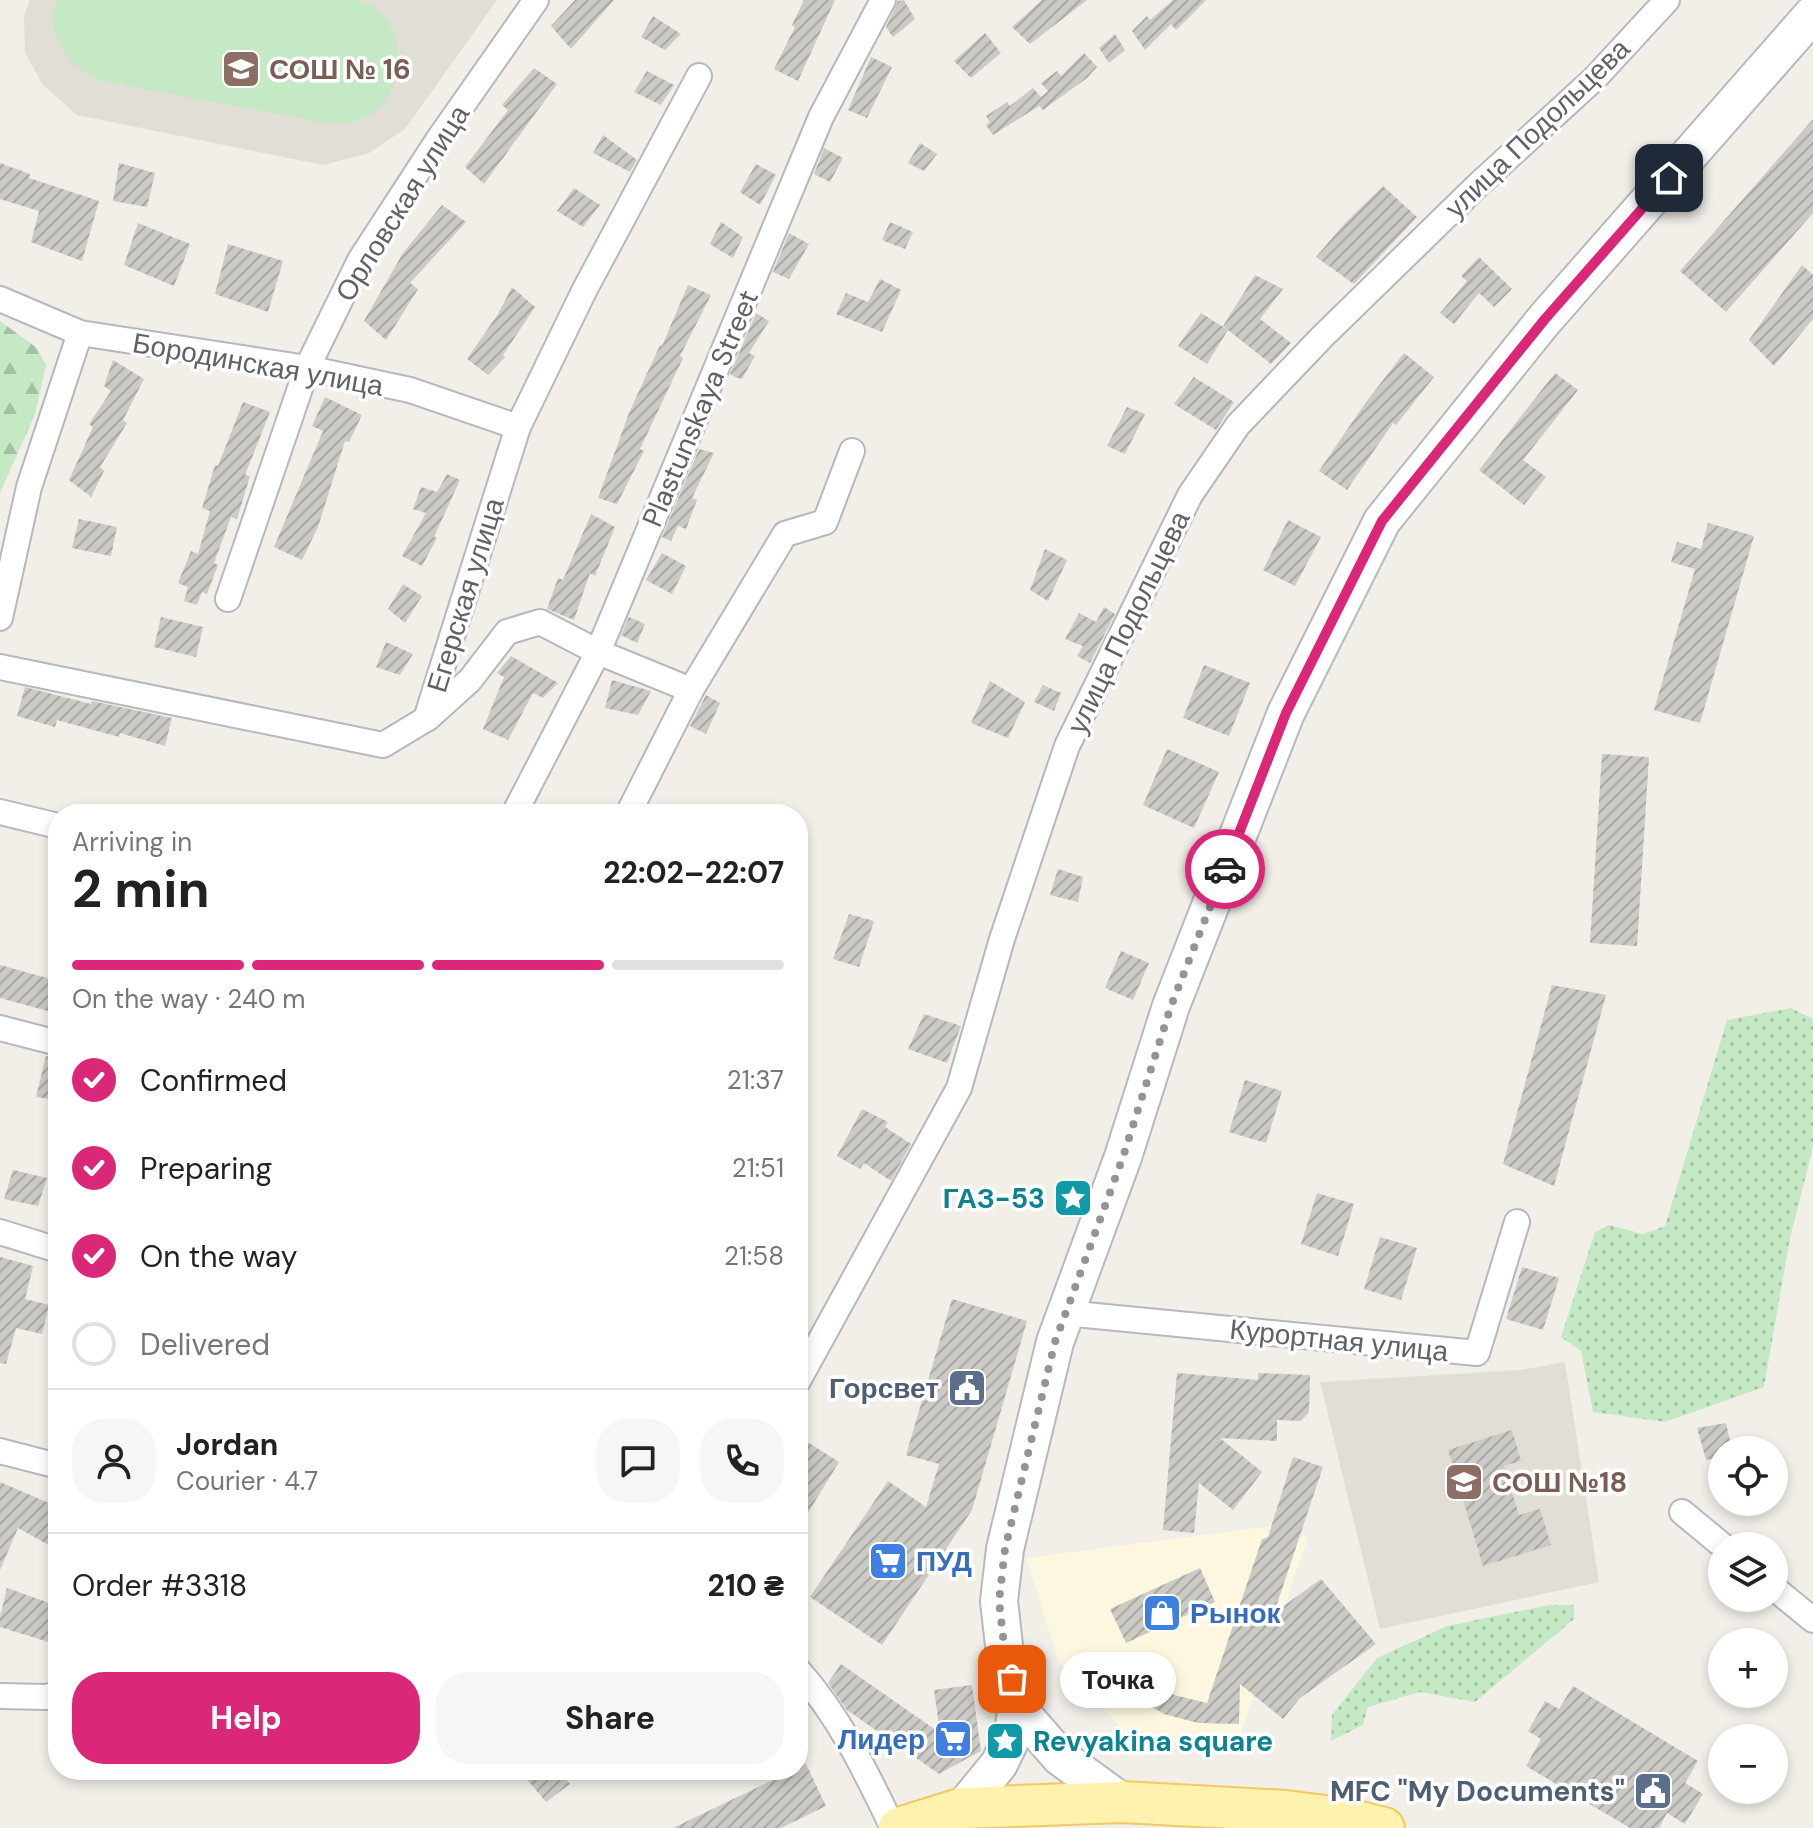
<!DOCTYPE html>
<html lang="en">
<head>
<meta charset="utf-8">
<style>
  :root { --surface:#fff; --page:#f6f6f6; --text:#222; --muted:#767676; --line:#e0e0e0; --accent:#db2777 }
  body { margin:0; font-family:"DM Sans",sans-serif; background:var(--page); color:var(--text); height:100vh; display:flex; flex-direction:column; font-size:30px; white-space:nowrap }
  * { box-sizing:border-box; margin:0 }
  p { font-size:26px; color:var(--muted) }
  .icon { flex:none; width:44px; height:44px; fill:none; stroke:currentColor; stroke-width:2; stroke-linecap:round; stroke-linejoin:round }
  .map { position:relative; flex:1; overflow:hidden }
  .side { position:absolute; left:48px; top:804px; width:760px; height:976px; display:flex; flex-direction:column; background:var(--surface); border-radius:32px; box-shadow:0 4px 12px #0003 }
  .side>* { flex:none }
  .fabs { position:absolute; left:1708px; top:1436px; display:grid; gap:16px }
  .fabs a { display:grid; place-items:center; width:80px; height:80px; border-radius:50%; background:var(--surface); box-shadow:0 4px 12px #0003; font-size:40px }
  .pin { position:absolute; display:grid; place-items:center; width:68px; height:68px; color:#fff; margin:-34px; border-radius:16px; box-shadow:0 4px 12px #0006 }
  .courier { position:absolute; display:grid; place-items:center; width:80px; height:80px; margin:-40px; border:6px solid #db2777; border-radius:50%; background:#fff; color:#222; box-shadow:0 2px 10px #0007 }
  .bubble { position:absolute; height:56px; border-radius:28px; background:var(--surface); box-shadow:0 4px 12px #0003; font-size:26px; font-weight:700; line-height:56px; text-align:center }
  .head em { font-style:normal; font-weight:700 }
  .head div { display:flex; flex-direction:column-reverse }
  .head { display:flex; align-items:center; justify-content:space-between; height:136px; padding:0 24px }
  h1 { font-size:52px; font-weight:700; line-height:60px }
  .bar { display:grid; grid-template-columns:repeat(4,1fr); gap:12px 8px; align-content:center; height:96px; padding:0 24px }
  .bar i { height:10px; border-radius:6px; background:var(--line) }
  .bar .current { background:var(--accent) }
  .bar p { grid-column:span 4 }
  .line { display:flex; align-items:center; gap:20px; padding:0 24px; border-top:2px solid var(--line) }
  .line div { flex:1 }
  .round { display:grid; place-items:center; flex:none; width:84px; height:84px; border-radius:32px; background:var(--page) }
  ol { padding:0 24px; list-style:none }
  li { display:flex; align-items:center; gap:24px; height:88px }
  li p { margin-inline-start:auto }
  li .icon { padding:8px; border-radius:50%; background:var(--accent); color:#fff; stroke-width:4 }
  li:last-child { color:var(--muted) }
  li i { width:44px; height:44px; border:4px solid var(--line); border-radius:50% }
  .primary-button { display:flex; gap:16px; margin-top:auto; padding:16px 24px }
  .primary-button a { flex:1; height:92px; border-radius:32px; background:var(--accent); color:#fff; font-size:32px; font-weight:700; line-height:92px; text-align:center }
  .primary-button a+a { background:var(--page); color:var(--text) }
  .map>svg:first-child { display:block }
</style>
</head>
<body>
<div class="map">
<svg width="1813" height="1828" viewBox="0 0 1813 1828">
  <defs>
    <pattern id="grass-dots" width="8" height="8" patternUnits="userSpaceOnUse" patternTransform="scale(2)"><rect width="8" height="8" fill="#c5e8c5"/><path d="M2 2h.1M6 6h.1" fill="none" stroke="#a3c0a4" stroke-width="1.8" stroke-linecap="round"/></pattern>
    <pattern id="forest-firs" width="22" height="20" patternUnits="userSpaceOnUse" patternTransform="scale(2)"><rect width="22" height="20" fill="#c5e8c5"/><path d="M5 1l3.5 6h-7zM16 11l3.5 6h-7z" fill="#a3c0a4"/></pattern>
    <pattern id="building-hatch" width="6" height="6" patternUnits="userSpaceOnUse" patternTransform="scale(2)"><rect width="6" height="6" fill="#cccac5"/><path d="M-1 1l2-2M0 6l6-6M5 7l2-2" fill="none" stroke="#a9a8a4"/></pattern>
  </defs>
  <rect width="100%" height="100%" fill="#f1efe8"/>
  <!-- commercial -->
  <path fill="#fef7e0" d="M1272 1526 1308 1538 1234 1752 1128 1735 1059 1662 1026 1558Z"/>
  <!-- education -->
  <g fill="#e1ded6">
    <path d="M30 0H497L405 129 369 153 323 165 77 115 43 85 25 53 24 16Z"/>
    <path d="M1565 1362 1599 1582 1380 1629 1320 1382 1521 1370Z"/>
  </g>
  <!-- grass -->
  <g fill="url(#grass-dots)">
    <path d="M1791 1008 1813 1019V1147L1790 1238 1764 1387 1665 1422 1593 1412 1581 1351 1561 1337 1595 1232 1609 1225 1643 1234 1665 1226 1727 1020Z"/>
    <path d="M1549 1605H1574V1619L1475 1702 1420 1692 1368 1707 1363 1725 1331 1741 1332 1715 1377 1658 1447 1626Z"/>
  </g>
  <!-- forest -->
  <path fill="url(#forest-firs)" d="M0 321 37 348 46 365 35 414 0 493Z"/>
  <!-- garden -->
  <path fill="#c5e8c5" d="M57 0H359C370 5 382 12 389 23 410 56 396 109 356 121 348 124 339 123 331 124L97 80C69 64 43 34 57 0Z"/>
  <!-- building -->
  <g fill="url(#building-hatch)">
    <path d="M575 0H614L571 49 551 26Z"/>
    <path d="M804 0H835L798 81 774 69 795 27 792 25Z"/>
    <path d="M904 0 915 19 893 37 886 27 898 1Z"/>
    <path d="M1042 0H1087L1030 44 1012 27Z"/>
    <path d="M1173 0H1206L1176 30 1171 24 1145 50 1132 31 1147 16 1150 20Z"/>
    <path d="M653 16 681 34 665 50 641 37Z"/>
    <path d="M985 33 1001 53 971 78 954 61Z"/>
    <path d="M1115 34 1125 50 1109 63 1099 48Z"/>
    <path d="M1084 53 1097 67 1087 78 1043 110 1039 106 993 135 986 125 990 122 986 116 1007 102 1010 106 1033 88 1041 97 1048 91 1041 83 1057 71 1061 76Z"/>
    <path d="M871 57 892 67 867 118 848 110Z"/>
    <path d="M534 68 557 84 484 184 465 167 508 110 502 105Z"/>
    <path d="M647 71 674 85 661 105 634 92Z"/>
    <path d="M1813 119V213L1726 312 1680 271Z"/>
    <path d="M603 135 637 160 630 172 593 153Z"/>
    <path d="M920 143 937 154 924 171 908 163Z"/>
    <path d="M824 148 843 158 830 182 814 174Z"/>
    <path d="M0 163 30 174 29 178 99 201 82 261 31 242 39 211 0 199Z"/>
    <path d="M119 163 155 173 147 207 113 201Z"/>
    <path d="M756 164 776 175 760 205 740 192Z"/>
    <path d="M1383 186 1417 217 1354 284 1316 257 1345 223Z"/>
    <path d="M574 188 600 205 583 227 557 211Z"/>
    <path d="M442 205 466 222 410 283 418 289 386 340 364 321 403 253Z"/>
    <path d="M721 222 743 237 733 258 710 244Z"/>
    <path d="M890 222 913 232 905 249 882 240Z"/>
    <path d="M138 223 190 244 174 286 124 265Z"/>
    <path d="M789 233 809 244 789 279 773 272Z"/>
    <path d="M228 244 283 261 268 312 215 294Z"/>
    <path d="M1479 257 1512 289 1494 307 1479 293 1454 324 1440 313 1467 281 1461 276Z"/>
    <path d="M1802 265 1813 275V319L1774 366 1749 340Z"/>
    <path d="M1255 275 1283 289 1260 319 1291 343 1271 364 1228 330 1207 364 1178 346 1201 313 1228 330 1223 326Z"/>
    <path d="M880 279 901 290 882 332 836 314 846 293 868 302Z"/>
    <path d="M688 285 711 295 680 356 683 358 640 449 644 451 617 504 598 498 629 413 660 345 662 346Z"/>
    <path d="M512 287 535 307 503 355 505 357 488 375 467 359 498 314Z"/>
    <path d="M756 313 769 321 749 353 755 356 742 379 735 377 730 374Z"/>
    <path d="M1404 353 1434 377 1396 425 1393 423 1347 490 1319 471 1366 402Z"/>
    <path d="M113 360 144 379 123 420 127 423 100 467 104 471 91 497 69 480 93 427 89 424 111 391 104 386Z"/>
    <path d="M1555 373 1578 390 1523 460 1546 477 1524 505 1479 470Z"/>
    <path d="M1194 377 1234 402 1216 430 1174 404Z"/>
    <path d="M325 397 362 415 349 442 345 441 318 527 302 560 274 547 323 431 312 426Z"/>
    <path d="M243 402 270 412 245 475 250 476 237 519 231 517 214 563 218 565 207 594 202 592 197 605 184 601 188 587 178 583 191 551 198 554 210 511 202 508 215 465 218 466Z"/>
    <path d="M1127 407 1145 414 1125 454 1107 446Z"/>
    <path d="M699 449 714 453 692 498 697 500 686 529 678 526 671 541 662 537Z"/>
    <path d="M447 474 460 480 434 537 437 538 422 566 402 556 426 513 413 509 421 487 437 492Z"/>
    <path d="M591 514 615 527 595 576 590 573 574 620 547 609 558 578 563 580Z"/>
    <path d="M79 519 117 527 111 556 72 548Z"/>
    <path d="M1288 520 1321 537 1295 586 1263 570Z"/>
    <path d="M1708 523 1754 536 1700 723 1654 710 1695 569 1671 562 1677 542 1701 549Z"/>
    <path d="M1045 549 1067 560 1048 601 1030 590Z"/>
    <path d="M662 553 686 566 672 594 646 580Z"/>
    <path d="M403 584 422 596 405 623 388 609Z"/>
    <path d="M1104 607 1115 614 1090 663 1077 656 1083 646 1065 639 1079 613 1096 622Z"/>
    <path d="M161 617 203 627 196 657 154 647Z"/>
    <path d="M629 617 645 624 637 643 621 635Z"/>
    <path d="M386 642 413 654 400 675 376 667Z"/>
    <path d="M511 656 558 683 543 698 533 693 508 740 483 729 504 677 497 673Z"/>
    <path d="M1204 665 1250 683 1229 736 1183 718Z"/>
    <path d="M612 680 651 691 638 715 605 708Z"/>
    <path d="M990 681 1025 702 1008 738 971 723Z"/>
    <path d="M1043 685 1061 693 1054 711 1034 702Z"/>
    <path d="M25 687 91 704 92 701 172 718 165 746 120 733 119 737 57 720 55 727 17 716Z"/>
    <path d="M706 695 720 703 706 734 690 726Z"/>
    <path d="M1167 749 1219 772 1194 828 1143 805Z"/>
    <path d="M1602 754 1649 757 1637 946 1590 943Z"/>
    <path d="M1058 869 1083 877 1078 902 1050 895Z"/>
    <path d="M849 914 874 921 859 967 833 959Z"/>
    <path d="M1121 951 1149 963 1133 1000 1105 988Z"/>
    <path d="M0 965 58 981 55 1013 0 998Z"/>
    <path d="M1552 985 1606 995 1554 1186 1503 1164Z"/>
    <path d="M924 1014 961 1026 947 1063 908 1049Z"/>
    <path d="M46 1056 58 1058V1100L36 1097Z"/>
    <path d="M1245 1080 1282 1091 1266 1143 1229 1132Z"/>
    <path d="M862 1109 888 1122 885 1127 911 1144 891 1181 864 1163 860 1169 837 1156Z"/>
    <path d="M13 1170 47 1178 38 1206 4 1199Z"/>
    <path d="M1317 1193 1354 1204 1338 1256 1301 1244Z"/>
    <path d="M1380 1237 1417 1248 1401 1300 1364 1289Z"/>
    <path d="M0 1257 33 1266 25 1299 49 1305 42 1334 16 1328 6 1364 0 1363Z"/>
    <path d="M1522 1267 1559 1278 1543 1330 1506 1319Z"/>
    <path d="M952 1299 1027 1321 972 1510 882 1645 810 1597 888 1481 926 1507 939 1464 906 1455Z"/>
    <path d="M1177 1373 1258 1380V1373L1310 1375 1309 1412 1301 1421 1277 1420V1441L1220 1438 1262 1472 1233 1510 1199 1483 1194 1533 1163 1530Z"/>
    <path d="M1726 1423 1732 1450H1722V1457L1706 1460 1697 1428Z"/>
    <path d="M1512 1430 1521 1461 1504 1466 1519 1515 1540 1509 1551 1545 1483 1566 1448 1450Z"/>
    <path d="M798 1436 839 1462 798 1529Z"/>
    <path d="M1293 1457 1323 1467 1274 1613 1321 1579 1376 1644 1300 1698 1283 1719 1240 1684 1239 1724 1198 1723 1164 1714 1121 1689 1132 1670 1174 1695 1207 1703 1262 1539 1268 1537Z"/>
    <path d="M0 1482 58 1507V1550L18 1528 0 1570Z"/>
    <path d="M1200 1568 1215 1602 1126 1643 1110 1609Z"/>
    <path d="M7 1588 58 1606V1645L0 1627V1617Z"/>
    <path d="M841 1664 940 1733 934 1690 972 1685 981 1751 939 1774 847 1710 828 1683Z"/>
    <path d="M1573 1686 1698 1761 1685 1783 1703 1794 1685 1824 1667 1813 1659 1828H1630L1526 1766 1541 1739 1528 1731 1545 1701 1559 1709Z"/>
    <path d="M806 1764 826 1806 781 1828H673Z"/>
    <path d="M519 1770H558L570 1784 546 1802Z"/>
  </g>
  <g fill="none" stroke-linecap="round" stroke-linejoin="round">
    <defs>
      <g id="street">
        <path d="M0 299 80 333 307 368 410 390 518 427"/>
        <path d="M228 599 307 368 360 260 438 140 536 0"/>
        <path d="M0 618 29 487 80 333"/>
        <path d="M0 667 383 745 426 719 518 427 584 291 699 76"/>
        <path d="M691 690 785 534 825 522 852 451"/>
        <path d="M428 718 470 680 507 632 540 622 598 652 691 690 628 814"/>
        <path d="M0 812 58 826"/>
        <path d="M514 814 598 652 821 117 883 0"/>
        <path d="M0 1028 58 1043"/>
        <path d="M0 1232 58 1250"/>
        <path d="M1065 1313 1477 1353 1517 1222"/>
        <path d="M798 1381 959 1088 1002 939 1067 746 1190 495 1238 425 1322 337 1478 185 1595 78 1667 0"/>
        <path d="M0 1451 58 1466"/>
        <path d="M1682 1512 1723 1546"/>
        <path d="M1774 1588 1813 1620"/>
        <path d="M798 1670C840 1717 866 1772 893 1828"/>
        <path d="M0 1696 46 1697 58 1694"/>
      </g>
      <g id="secondary">
        <path d="M1122 1802 1060 1757 1026 1718 1018 1701 1005 1654 999 1601 1005 1549 1055 1342 1123 1157 1171 1006 1286 713 1382 521 1545 319 1813 14"/>
        <path d="M963 1808 999 1764 1012 1737 1018 1701"/>
      </g>
      <path id="primary" d="M899 1828 963 1808 1122 1802 1286 1811 1348 1819 1384 1828"/>
    </defs>
    <!-- street casing -->
    <use href="#street" stroke="#b5b8bc" stroke-width="28"/>
    <!-- secondary casing -->
    <use href="#secondary" stroke="#b6babf" stroke-width="40"/>
    <!-- primary casing -->
    <use href="#primary" stroke="#f2c960" stroke-width="44"/>
    <!-- street -->
    <use href="#street" stroke="#fff" stroke-width="24"/>
    <!-- secondary -->
    <use href="#secondary" stroke="#fff" stroke-width="36"/>
    <!-- primary -->
    <use href="#primary" stroke="#fff2af" stroke-width="40"/>
  </g>
  <g fill="none" stroke-linecap="round" stroke-linejoin="round">
    <!-- done -->
    <path stroke="#929495" stroke-width="8" stroke-dasharray="0 14.4" d="M1012 1679 1005 1654 999 1601 1005 1549 1055 1342 1123 1157 1171 1006 1225 869"/>
    <!-- route -->
    <path stroke="#db2777" stroke-width="10" d="M1225 869 1286 713 1382 521 1545 319 1669 178"/>
  </g>
  <!-- icons -->
  <defs>
    <symbol id="school-square" viewBox="-11 -11 22 22"><rect x="-9" y="-9" width="18" height="18" rx="4" fill="#8d6e63" stroke="#fff"/><path d="M0-5L7-2L0 1L-7-2ZM-4 1L0 2.5L4 1V4Q0 6-4 4Z" fill="#fff"/></symbol>
    <symbol id="sight-square" viewBox="-11 -11 22 22"><rect x="-9" y="-9" width="18" height="18" rx="4" fill="#0f9aa8" stroke="#fff"/><path d="M0-6L1.8-2.2L6-1.7L2.9 1.2L3.7 5.4L0 3.3L-3.7 5.4L-2.9 1.2L-6-1.7L-1.8-2.2Z" fill="#fff"/></symbol>
    <symbol id="civic-square" viewBox="-11 -11 22 22"><rect x="-9" y="-9" width="18" height="18" rx="4" fill="#5c6f8a" stroke="#fff"/><path d="M-.6-6.5H3V-4.5H.6V-3L4-1V1h2V6H-6V1h2V-1L-.6-3ZM-1.2 2.5V6h2.4V2.5Z" fill="#fff"/></symbol>
    <symbol id="supermarket-square" viewBox="-11 -11 22 22"><rect x="-9" y="-9" width="18" height="18" rx="4" fill="#3f7fe0" stroke="#fff"/><path d="M-6-5.5h2.5l.6 2H6L4.5 2H-2.5L-4.4-4H-6ZM-1.5 3.2a1.3 1.3 0 1 0 .1 0ZM3 3.2a1.3 1.3 0 1 0 .1 0Z" fill="#fff"/></symbol>
    <symbol id="shop-square" viewBox="-11 -11 22 22"><rect x="-9" y="-9" width="18" height="18" rx="4" fill="#3f7fe0" stroke="#fff"/><path d="M-5-2.5h2.3a2.7 3.5 0 0 1 5.4 0H5L5.5 6h-11ZM-1.5-2.5h3a1.5 2.3 0 0 0-3 0Z" fill="#fff"/></symbol>
  </defs>
  <g fill-rule="evenodd">
    <use href="#school-square" x="219" y="47" width="44" height="44"/>
    <use href="#sight-square" x="1051" y="1176" width="44" height="44"/>
    <use href="#civic-square" x="945" y="1366" width="44" height="44"/>
    <use href="#school-square" x="1442" y="1460" width="44" height="44"/>
    <use href="#supermarket-square" x="866" y="1539" width="44" height="44"/>
    <use href="#shop-square" x="1140" y="1591" width="44" height="44"/>
    <use href="#supermarket-square" x="931" y="1717" width="44" height="44"/>
    <use href="#sight-square" x="983" y="1719" width="44" height="44"/>
    <use href="#civic-square" x="1631" y="1769" width="44" height="44"/>
  </g>
  <g text-anchor="middle" stroke-width="7" stroke-linejoin="round" paint-order="stroke">
    <!-- education labels -->
    <g font-size="28" font-weight="bold" fill="#785e54" stroke="#fff" text-anchor="start">
      <text x="269" y="79">СОШ № 16</text>
      <text x="1492" y="1492">СОШ №18</text>
    </g>
    <!-- street labels -->
    <g font-size="28" fill="#5f6368" stroke="#fff">
      <text transform="translate(1537 128) rotate(-44)" y="10">улица Подольцева</text>
      <text transform="translate(402 203) rotate(-58)" y="10">Орловская улица</text>
      <text transform="translate(258 364) rotate(10)" y="10">Бородинская улица</text>
      <text transform="translate(700 408) rotate(-67)" y="10">Plastunskaya Street</text>
      <text transform="translate(465 595) rotate(-73)" y="10">Егерская улица</text>
      <text transform="translate(1128 622) rotate(-64)" y="10">улица Подольцева</text>
      <text transform="translate(1339 1340) rotate(6)" y="10">Курортная улица</text>
    </g>
    <!-- culture labels -->
    <g font-size="28" font-weight="bold" fill="#0d838f" stroke="#fff" text-anchor="end">
      <text x="1045" y="1208">ГАЗ-53</text>
      <text x="1033" y="1751" text-anchor="start">Revyakina square</text>
    </g>
    <!-- service labels -->
    <g font-size="28" font-weight="bold" fill="#4e5e75" stroke="#fff" text-anchor="end">
      <text x="939" y="1398">Горсвет</text>
      <text x="1625" y="1801">MFC "My Documents"</text>
    </g>
    <!-- shop labels -->
    <g font-size="28" font-weight="bold" fill="#366cbe" stroke="#fff" text-anchor="start">
      <text x="916" y="1571">ПУД</text>
      <text x="1190" y="1623">Рынок</text>
      <text x="925" y="1749" text-anchor="end">Лидер</text>
    </g>
  </g>
</svg>
<div class="fabs">
<a><svg class="icon" aria-label="locate" viewBox="0 0 24 24"><circle cx="12" cy="12" r="6"/><path d="M12 2v4M12 18v4M2 12h4M18 12h4"/></svg></a>
<a><svg class="icon" aria-label="layers" viewBox="0 0 24 24"><path d="M12 4l9 5-9 5-9-5zM3 14l9 5 9-5"/></svg></a>
<a>+</a>
<a>−</a>
</div>
<div class="pin" style="left:1012px;top:1679px;background:#ea580c"><svg class="icon" aria-label="bag" viewBox="0 0 24 24"><path d="M5 8h14l-1 12H6zM9 8a3 3 0 0 1 6 0"/></svg></div>
<div class="pin" style="left:1669px;top:178px;background:#1f2937"><svg class="icon" aria-label="home" viewBox="0 0 24 24"><path d="M3 11l9-7 9 7M6 9v11h12V9"/></svg></div>
<div class="courier" style="left:1225px;top:869px"><svg class="icon" aria-label="car" viewBox="0 0 24 24"><path d="M5 17H2v-5l4-1 3-4h7l3 4 3 1v5h-3M9 17h6M6 11h13"/><circle cx="7" cy="17" r="2"/><circle cx="17" cy="17" r="2"/></svg></div>
<div class="bubble" style="left:1060px;top:1652px;width:116px">Точка</div>
<section class="side">
<div class="head"><div><h1>2 min</h1><p>Arriving in</p></div><em>22:02–22:07</em></div>
<div class="bar"><i class="current"></i><i class="current"></i><i class="current"></i><i></i><p>On the way · 240 m</p></div>
<ol>
<li><svg class="icon" aria-label="check" viewBox="0 0 24 24"><path d="M5 12l5 5 9-10"/></svg>Confirmed<p>21:37</p></li>
<li><svg class="icon" aria-label="check" viewBox="0 0 24 24"><path d="M5 12l5 5 9-10"/></svg>Preparing<p>21:51</p></li>
<li><svg class="icon" aria-label="check" viewBox="0 0 24 24"><path d="M5 12l5 5 9-10"/></svg>On the way<p>21:58</p></li>
<li><i></i>Delivered</li>
</ol>
<div class="line" style="height:144px"><a class="round"><svg class="icon" aria-label="person" viewBox="0 0 24 24"><circle cx="12" cy="8" r="4"/><path d="M4 21q1-7 8-7t8 7"/></svg></a><div><b>Jordan</b><p>Courier · 4.7</p></div><a class="round"><svg class="icon" aria-label="chat" viewBox="0 0 24 24"><path d="M4 5h16v11H9l-5 4z"/></svg></a><a class="round"><svg class="icon" aria-label="phone" viewBox="0 0 24 24"><path d="M5 4h4l2 5-3 2q2 4 5 5l2-3 5 2v4C11 20 4 13 5 4z"/></svg></a></div>
<div class="line" style="height:104px"><div>Order #3318</div><b>210 ₴</b></div>
<div class="primary-button"><a>Help</a><a>Share</a></div>
</section>
</div>
</body>
</html>
